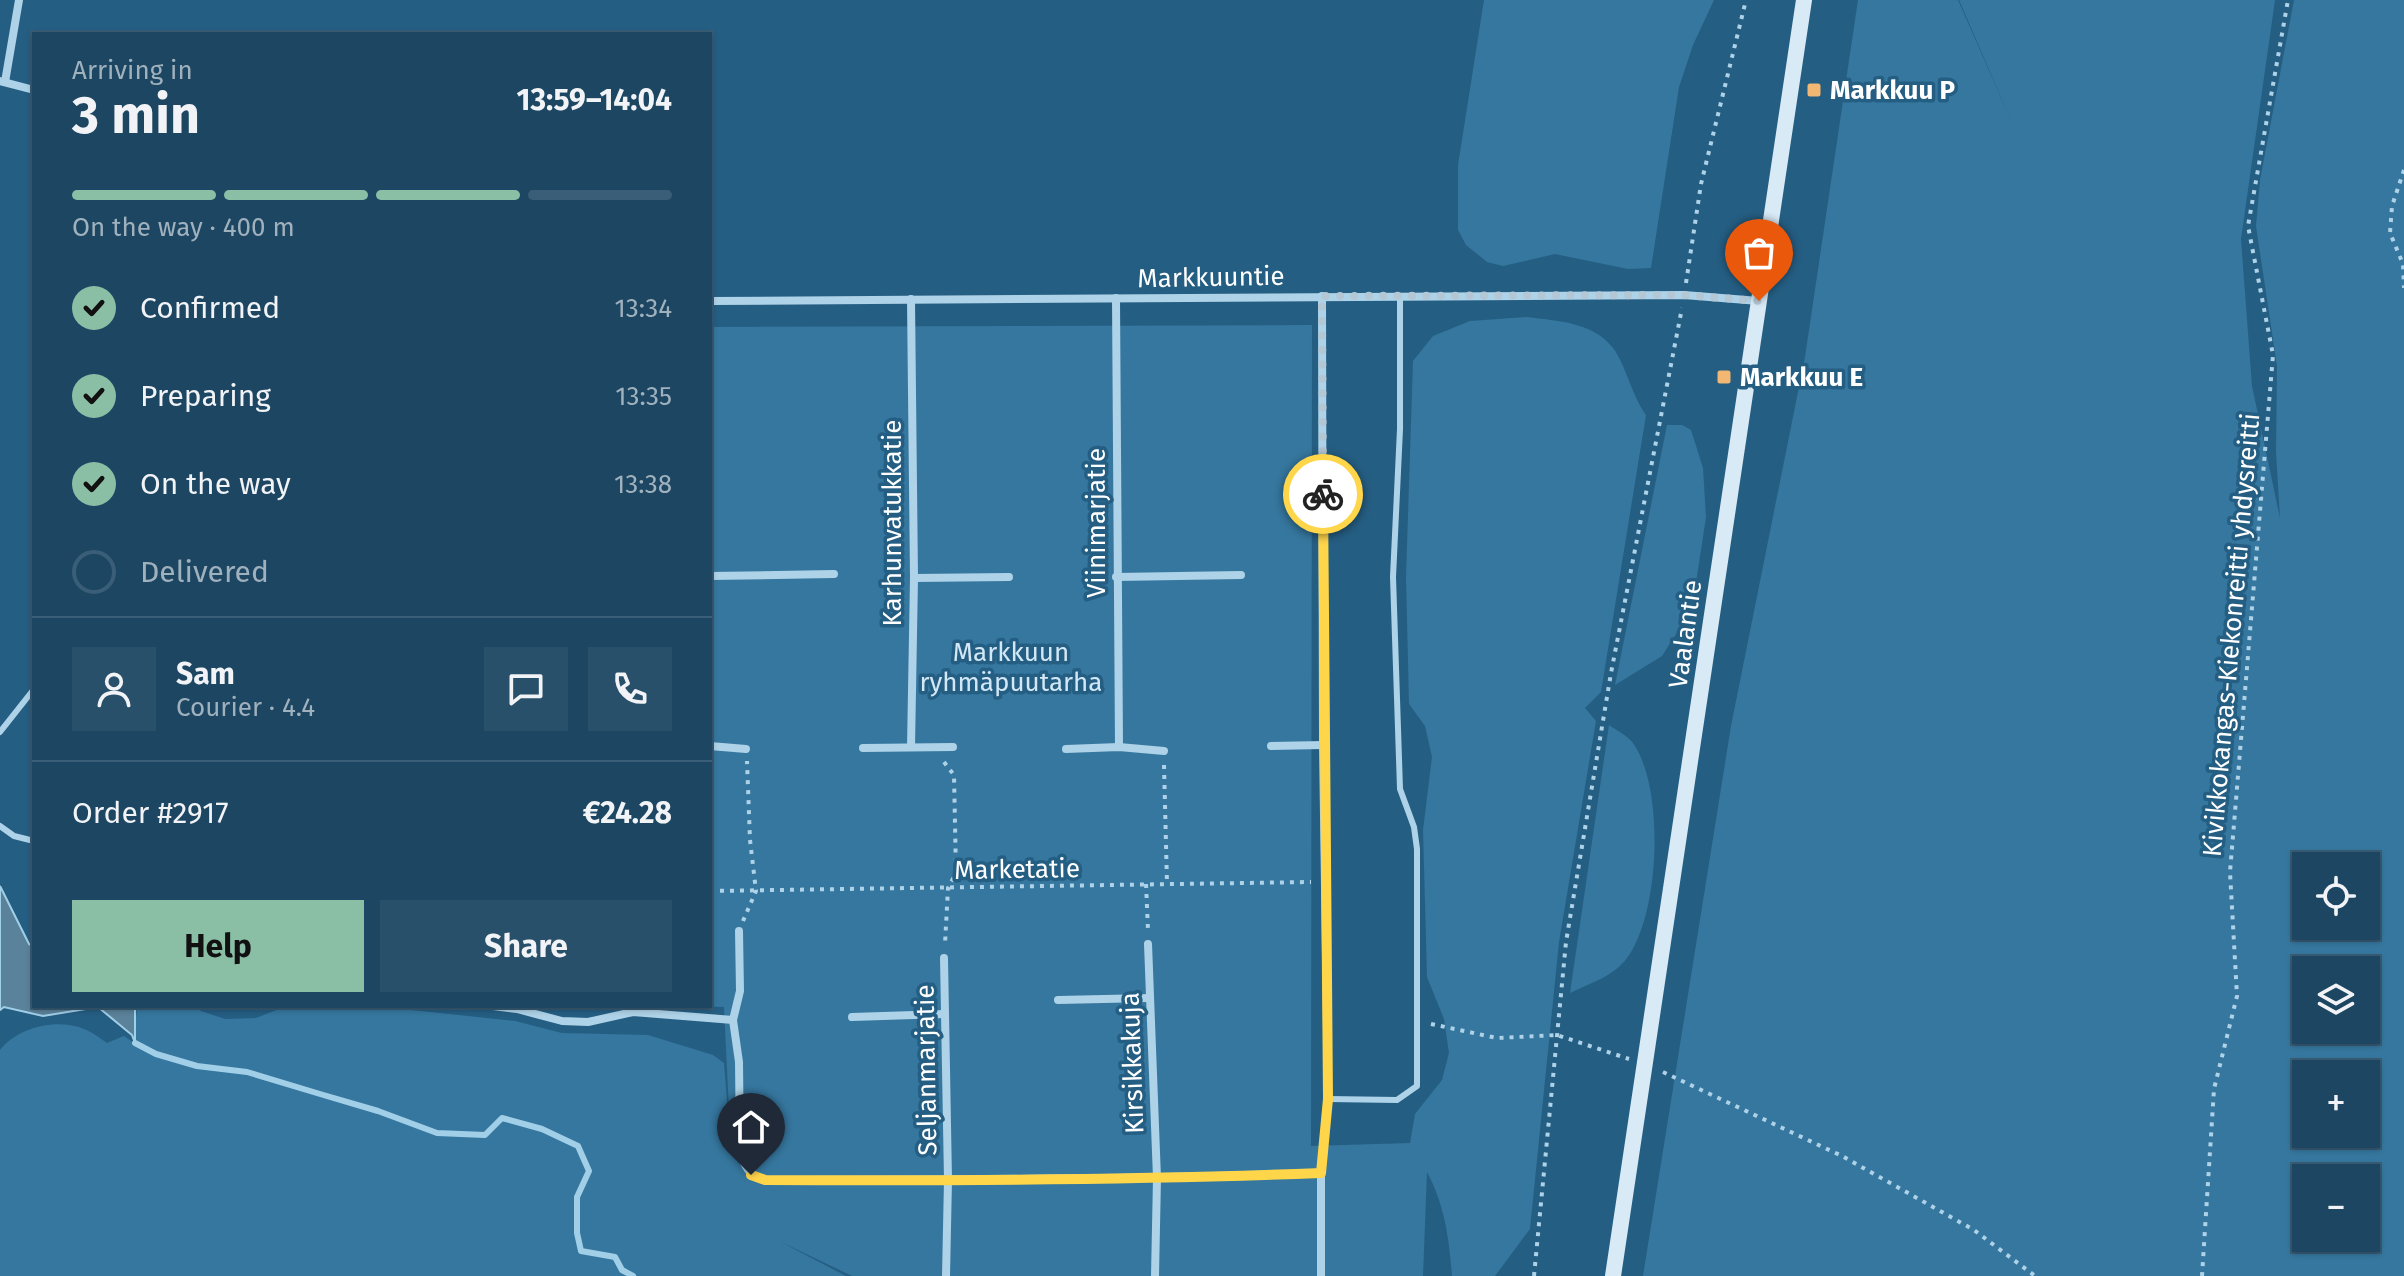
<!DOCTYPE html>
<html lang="en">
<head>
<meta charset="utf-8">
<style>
  :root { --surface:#1c4662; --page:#29506b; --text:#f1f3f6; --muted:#a0b1be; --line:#3a5e77; --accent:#8abfa5 }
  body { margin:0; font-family:"Fira Sans",sans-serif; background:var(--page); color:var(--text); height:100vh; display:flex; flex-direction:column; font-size:30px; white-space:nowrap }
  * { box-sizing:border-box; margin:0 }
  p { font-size:26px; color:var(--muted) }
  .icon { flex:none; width:44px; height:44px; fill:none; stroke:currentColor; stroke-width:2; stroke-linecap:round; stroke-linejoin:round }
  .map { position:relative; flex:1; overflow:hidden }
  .panel { position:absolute; left:32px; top:32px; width:680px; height:976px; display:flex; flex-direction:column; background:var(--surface); border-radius:0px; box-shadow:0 2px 6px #0004,0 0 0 2px var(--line) }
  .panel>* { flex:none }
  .tools { position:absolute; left:2292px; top:852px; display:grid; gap:16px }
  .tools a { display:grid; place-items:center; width:88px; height:88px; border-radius:0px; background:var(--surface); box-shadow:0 2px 6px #0004,0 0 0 2px var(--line); font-size:40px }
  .pin { position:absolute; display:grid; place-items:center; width:68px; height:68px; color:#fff; margin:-82px -34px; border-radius:50% 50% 50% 0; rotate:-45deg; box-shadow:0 0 8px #0007 }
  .pin .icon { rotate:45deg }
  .courier { position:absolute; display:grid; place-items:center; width:80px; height:80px; margin:-40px; border:6px solid #ffd54a; border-radius:50%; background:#fff; color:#222; box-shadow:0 2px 10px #0007 }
  .overview em { font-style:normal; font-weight:700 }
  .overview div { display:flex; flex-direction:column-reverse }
  .overview { display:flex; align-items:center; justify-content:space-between; height:136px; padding:0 40px }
  h1 { font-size:52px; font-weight:700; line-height:60px }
  .bar { display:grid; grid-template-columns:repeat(4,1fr); gap:12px 8px; align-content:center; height:96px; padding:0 40px }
  .bar i { height:10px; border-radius:6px; background:var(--line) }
  .bar .active { background:var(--accent) }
  .bar p { grid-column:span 4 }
  .line { display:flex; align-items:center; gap:20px; padding:0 40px; border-top:2px solid var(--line) }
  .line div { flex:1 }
  .round { display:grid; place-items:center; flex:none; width:84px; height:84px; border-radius:0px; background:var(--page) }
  ol { padding:0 40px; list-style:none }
  li { display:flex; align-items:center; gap:24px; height:88px }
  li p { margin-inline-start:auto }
  li .icon { padding:8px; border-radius:50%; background:var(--accent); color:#111; stroke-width:4 }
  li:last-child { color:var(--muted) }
  li i { width:44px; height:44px; border:4px solid var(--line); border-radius:50% }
  .action { display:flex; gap:16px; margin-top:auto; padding:16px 40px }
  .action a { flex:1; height:92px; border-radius:0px; background:var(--accent); color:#111; font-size:32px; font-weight:700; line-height:92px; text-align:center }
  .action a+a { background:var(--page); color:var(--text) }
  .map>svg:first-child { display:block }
</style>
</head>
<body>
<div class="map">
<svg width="2404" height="1276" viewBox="0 0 2404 1276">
  <rect width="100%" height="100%" fill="#255e83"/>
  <!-- green -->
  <g fill="#36779f" fill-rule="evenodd">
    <path d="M1484 0H1714L1693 45 1679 87 1651 268 1628 269 1555 254 1503 266 1487 262 1466 245 1458 230V165Z"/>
    <path d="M1858 0H1958L2013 125 1959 0H2275L2241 239 2252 386 2280 518 2276 452 2277 366 2256 226 2260 180 2294 0H2404V1276H1643L1731 726 1805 357ZM2306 866H2366V926H2306ZM2306 970H2366V1030H2306ZM2306 1074H2366V1134H2306ZM2306 1178H2366V1238H2306Z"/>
    <path d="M1527 317C1557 321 1593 322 1613 348 1626 365 1631 394 1646 415L1601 692 1585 708 1596 721 1559 942 1530 1229 1495 1276H1452C1449 1238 1445 1206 1427 1172L1423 1276H852L779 1241 846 1276H0V1050C18 1027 57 1018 84 1029 92 1032 100 1038 107 1043L124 1036 134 1043 137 1006H196L201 1011 225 1019 256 1018 287 1006H407L411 1010 515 1021 562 1033 648 1035 713 1055 724 1063 731 1152 724 1007 672 1006H710V327L1312 325 1311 1146 1410 1143 1415 1114 1442 1080 1449 1053 1444 1019 1427 977 1423 830 1432 757 1425 726 1409 704 1406 577 1413 361 1433 336 1470 321Z"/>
    <path d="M1667 425H1682L1691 430 1703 468 1706 517 1692 609 1662 656 1615 685Z"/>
    <path d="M1609 725C1616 730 1628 736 1633 743 1665 788 1660 914 1627 958 1613 977 1590 983 1570 993Z"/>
  </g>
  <!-- water -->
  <path fill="#5a829a" stroke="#a2cfe8" stroke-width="2" d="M0 886 29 944 34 947V1006H135V1043L132 1035 98 1007 43 1016 4 1007 0 1010Z"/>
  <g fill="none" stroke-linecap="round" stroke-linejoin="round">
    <!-- stream -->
    <path stroke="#a2cfe8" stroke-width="6" d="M135 1043 156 1054 197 1066 247 1072 320 1094 378 1111 437 1133 485 1135 502 1118 542 1129 578 1146 589 1171 577 1197V1233L581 1251 615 1257 622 1270 633 1276"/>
    <!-- path -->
    <g stroke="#aed2e7" stroke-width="4" stroke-dasharray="4 6" stroke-linecap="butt">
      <path d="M2404 170 2392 206 2390 233 2403 264 2404 288"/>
      <path d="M1686 283 1701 184 1746 0"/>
      <path d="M944 762 954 775 956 873 948 888 945 944"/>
      <path d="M1164 765 1167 884"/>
      <path d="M1146 884 1148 930"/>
      <path d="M710 891 1311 882"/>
      <path d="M743 921 756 891 750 840 747 761"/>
      <path d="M1431 1024 1497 1038 1557 1035 1629 1059"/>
      <path d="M1663 1072 1842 1156 1974 1230 2035 1276"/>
      <path d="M1534 1276 1566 942 1611 673 1682 308"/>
      <path d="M2202 1276 2214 1089 2237 996 2230 872 2273 355 2248 226 2288 0"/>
    </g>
    <!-- lane -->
    <g stroke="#aed2e7" stroke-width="6">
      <path d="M0 732 34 689"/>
      <path d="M0 826 14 836 34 841"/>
      <path d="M1328 1099 1397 1100 1417 1086V849L1414 827 1400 789 1393 577 1400 429V296"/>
    </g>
    <!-- street -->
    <g stroke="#aed2e7" stroke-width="8">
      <path d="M0 81 34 90"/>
      <path d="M5 82 19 0"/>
      <path d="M1116 298 1119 747"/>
      <path d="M911 299 914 578 911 747"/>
      <path d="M710 301 1684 295 1759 301"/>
      <path d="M710 576 834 574"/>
      <path d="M1116 577 1241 575"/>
      <path d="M914 578 1009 577"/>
      <path d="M710 746 746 749"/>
      <path d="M1271 746 1323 745"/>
      <path d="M863 748 953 747"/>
      <path d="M1066 749 1119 747 1164 751"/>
      <path d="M739 931 740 991 733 1020 739 1062 740 1152C745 1168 749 1175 765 1180 951 1180 1136 1179 1321 1173"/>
      <path d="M1148 944 1157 1178 1155 1276"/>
      <path d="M944 958 948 1180 946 1276"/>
      <path d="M1058 1000 1149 998"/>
      <path d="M493 1006 517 1009 562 1021 588 1022 633 1012 733 1020"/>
      <path d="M852 1017 945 1014"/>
      <path d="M1321 1276V1173L1328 1099 1323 745 1322 296"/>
    </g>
    <!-- secondary -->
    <path stroke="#d8eaf6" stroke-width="16" d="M1613 1276 1804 0"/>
  </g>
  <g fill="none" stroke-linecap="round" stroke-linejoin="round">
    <!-- done -->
    <path stroke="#b3c7d4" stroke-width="8" stroke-dasharray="0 14.4" d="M1323 494 1322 296 1684 295 1759 301"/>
    <!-- route -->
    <path stroke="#ffd54a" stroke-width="10" d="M751 1175 765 1180C951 1181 1136 1180 1321 1173L1328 1099 1323 494"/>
  </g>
  <!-- markers -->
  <g fill="#f1b773" stroke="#255e83" stroke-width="3">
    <rect x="1806" y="82" width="16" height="16" rx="4"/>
    <rect x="1716" y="369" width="16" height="16" rx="4"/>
  </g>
  <g text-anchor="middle" stroke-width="7" stroke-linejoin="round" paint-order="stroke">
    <!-- poi labels -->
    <g font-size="26" font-weight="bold" fill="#fff" stroke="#255e83" text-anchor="start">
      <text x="1830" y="99">Markkuu P</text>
      <text x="1740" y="386">Markkuu E</text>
    </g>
    <!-- street labels -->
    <g font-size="26" fill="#fff" stroke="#255e83">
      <text transform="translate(1211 277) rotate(-1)" y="9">Markkuuntie</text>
      <text transform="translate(892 523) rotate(-90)" y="9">Karhunvatukkatie</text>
      <text transform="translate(1096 523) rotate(-90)" y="9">Viinimarjatie</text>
      <text transform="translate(1685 634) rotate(-82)" y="9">Vaalantie</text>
      <text transform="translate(2231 635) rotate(-85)" y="9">Kivikkokangas-Kiekonreitti yhdysreitti</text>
      <text transform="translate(1017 869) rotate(-1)" y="9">Marketatie</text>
      <text transform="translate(1132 1063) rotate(-92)" y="9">Kirsikkakuja</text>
      <text transform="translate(926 1070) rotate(-91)" y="9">Seljanmarjatie</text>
    </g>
    <!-- park labels -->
    <g font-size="26" fill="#d2e8f6" stroke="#255e83">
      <text x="1011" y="661">Markkuun<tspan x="1011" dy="30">ryhmäpuutarha</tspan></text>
    </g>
  </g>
</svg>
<div class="tools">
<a><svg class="icon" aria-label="locate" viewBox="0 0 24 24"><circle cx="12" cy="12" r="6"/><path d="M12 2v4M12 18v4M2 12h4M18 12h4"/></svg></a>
<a><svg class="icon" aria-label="layers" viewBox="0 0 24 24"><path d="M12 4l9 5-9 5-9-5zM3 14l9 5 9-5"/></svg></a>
<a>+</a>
<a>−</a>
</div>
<div class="pin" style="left:1759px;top:301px;background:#ea580c"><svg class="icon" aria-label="bag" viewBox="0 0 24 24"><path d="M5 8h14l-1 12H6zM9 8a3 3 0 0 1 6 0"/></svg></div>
<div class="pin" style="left:751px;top:1175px;background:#1f2937"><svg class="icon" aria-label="home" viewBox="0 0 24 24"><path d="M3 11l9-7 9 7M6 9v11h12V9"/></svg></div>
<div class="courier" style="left:1323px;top:494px"><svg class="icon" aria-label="bike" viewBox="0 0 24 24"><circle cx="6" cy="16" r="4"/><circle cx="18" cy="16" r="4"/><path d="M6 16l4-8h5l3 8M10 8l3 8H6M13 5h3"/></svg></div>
<section class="panel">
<div class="overview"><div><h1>3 min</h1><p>Arriving in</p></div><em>13:59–14:04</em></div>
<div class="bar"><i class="active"></i><i class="active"></i><i class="active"></i><i></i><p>On the way · 400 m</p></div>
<ol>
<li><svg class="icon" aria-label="check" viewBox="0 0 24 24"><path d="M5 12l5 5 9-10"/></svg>Confirmed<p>13:34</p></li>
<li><svg class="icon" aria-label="check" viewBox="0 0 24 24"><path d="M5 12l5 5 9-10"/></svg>Preparing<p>13:35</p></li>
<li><svg class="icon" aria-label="check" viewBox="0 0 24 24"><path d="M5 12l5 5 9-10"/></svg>On the way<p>13:38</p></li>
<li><i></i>Delivered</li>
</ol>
<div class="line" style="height:144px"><a class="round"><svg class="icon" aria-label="person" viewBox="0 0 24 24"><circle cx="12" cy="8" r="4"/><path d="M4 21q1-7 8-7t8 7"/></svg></a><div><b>Sam</b><p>Courier · 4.4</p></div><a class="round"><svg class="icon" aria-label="chat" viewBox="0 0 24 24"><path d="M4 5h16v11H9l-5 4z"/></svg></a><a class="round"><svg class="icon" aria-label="phone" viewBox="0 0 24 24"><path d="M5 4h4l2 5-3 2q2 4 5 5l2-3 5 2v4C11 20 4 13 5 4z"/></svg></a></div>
<div class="line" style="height:104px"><div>Order #2917</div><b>€24.28</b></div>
<div class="action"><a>Help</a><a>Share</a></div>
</section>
</div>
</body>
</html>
